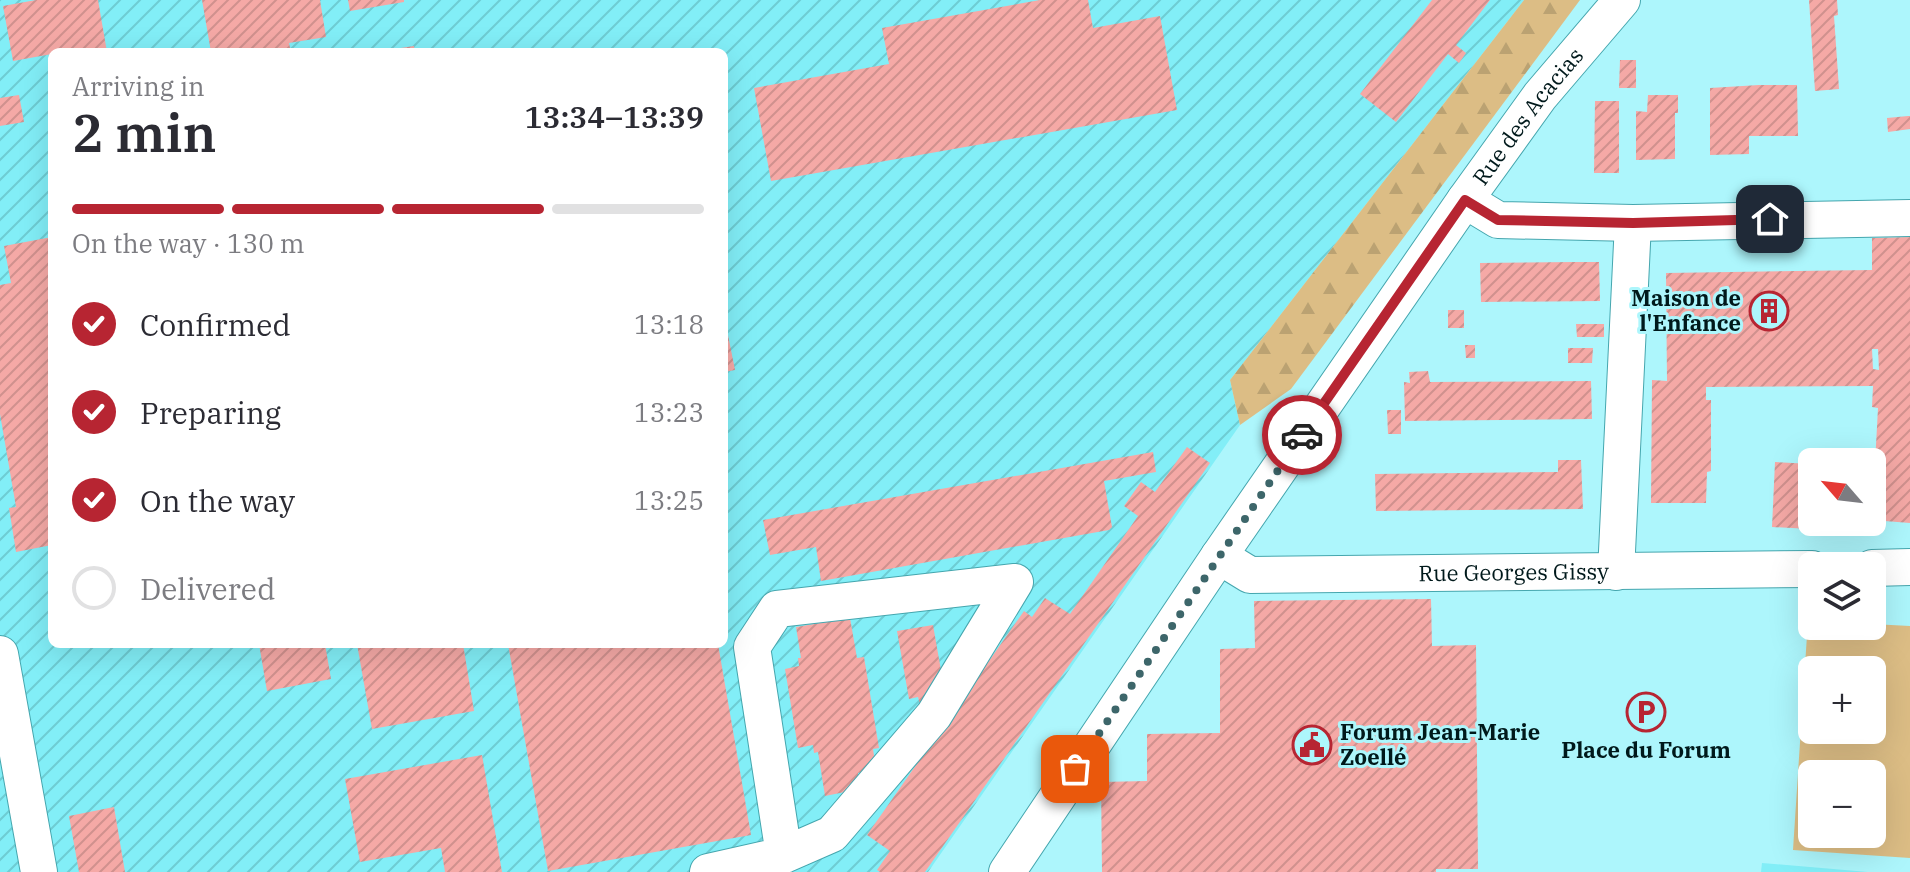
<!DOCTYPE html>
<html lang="en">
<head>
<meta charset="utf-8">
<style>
  :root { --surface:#fff; --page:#f2f2f3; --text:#2b2b33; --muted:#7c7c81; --line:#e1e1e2; --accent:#b72532 }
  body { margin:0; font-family:"IBM Plex Serif",serif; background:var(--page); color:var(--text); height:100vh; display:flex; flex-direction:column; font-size:30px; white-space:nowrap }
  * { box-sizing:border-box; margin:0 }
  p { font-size:26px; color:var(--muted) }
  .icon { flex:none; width:44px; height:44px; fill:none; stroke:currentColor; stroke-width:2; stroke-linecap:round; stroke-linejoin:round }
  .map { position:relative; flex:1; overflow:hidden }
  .details { position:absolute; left:48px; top:48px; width:680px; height:600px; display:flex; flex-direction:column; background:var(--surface); border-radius:12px; box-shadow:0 8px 32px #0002 }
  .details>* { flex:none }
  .needle { width:52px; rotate:298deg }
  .controls { position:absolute; left:1798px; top:448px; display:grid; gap:16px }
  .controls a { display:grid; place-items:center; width:88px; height:88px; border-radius:12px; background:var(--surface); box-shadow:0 8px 32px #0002; font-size:40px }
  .pin { position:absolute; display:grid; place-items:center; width:68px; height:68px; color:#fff; margin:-34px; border-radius:16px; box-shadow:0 4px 12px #0006 }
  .courier { position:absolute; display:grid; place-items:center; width:80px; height:80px; margin:-40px; border:6px solid #b72532; border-radius:50%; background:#fff; color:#222; box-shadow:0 2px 10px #0007 }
  .headline em { font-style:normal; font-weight:600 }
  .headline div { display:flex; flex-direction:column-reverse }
  .headline { display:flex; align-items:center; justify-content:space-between; height:136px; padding:0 24px }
  h1 { font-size:52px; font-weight:600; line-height:60px }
  .bar { display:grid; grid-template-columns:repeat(4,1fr); gap:12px 8px; align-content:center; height:96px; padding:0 24px }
  .bar i { height:10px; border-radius:6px; background:var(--line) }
  .bar .selected { background:var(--accent) }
  .bar p { grid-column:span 4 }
  ol { padding:0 24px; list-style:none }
  li { display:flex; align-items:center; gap:24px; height:88px }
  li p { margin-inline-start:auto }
  li .icon { padding:8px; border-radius:50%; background:var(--accent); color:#fff; stroke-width:4 }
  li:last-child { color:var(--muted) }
  li i { width:44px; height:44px; border:4px solid var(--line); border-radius:50% }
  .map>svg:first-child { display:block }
</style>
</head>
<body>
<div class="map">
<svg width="1910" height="872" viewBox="0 0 1910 872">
  <defs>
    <pattern id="industrial-furrows" width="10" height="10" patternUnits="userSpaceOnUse" patternTransform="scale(2)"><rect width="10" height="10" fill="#82eef7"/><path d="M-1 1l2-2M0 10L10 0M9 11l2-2" fill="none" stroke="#6eccd3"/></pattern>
    <pattern id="forest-firs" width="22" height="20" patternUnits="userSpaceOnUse" patternTransform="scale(2)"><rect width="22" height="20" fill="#dcbd85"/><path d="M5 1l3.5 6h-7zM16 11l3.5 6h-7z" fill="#bba272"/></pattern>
    <pattern id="building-hatch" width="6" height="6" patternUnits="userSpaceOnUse" patternTransform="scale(2)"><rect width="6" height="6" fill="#f5a9a6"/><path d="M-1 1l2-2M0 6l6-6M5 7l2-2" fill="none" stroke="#d0918e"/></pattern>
  </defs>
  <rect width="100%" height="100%" fill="#adf6fc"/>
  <!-- built -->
  <path fill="#82eef7" d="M1762 863 1868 872H1761Z"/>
  <!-- industrial -->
  <path fill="url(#industrial-furrows)" fill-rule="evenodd" d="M0 0H1524L1230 380 1240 425 928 872H0ZM52 52H724V644H52Z"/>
  <!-- forest -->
  <path fill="url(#forest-firs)" d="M1524 0H1580L1291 389 1240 425 1230 380Z"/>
  <!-- park -->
  <path fill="#dcbd85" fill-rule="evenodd" d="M1808 620H1812V626H1872V624L1910 626V858L1793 850ZM1812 670H1872V730H1812ZM1812 774H1872V834H1812Z"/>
  <!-- building -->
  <g fill="url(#building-hatch)" fill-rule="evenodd">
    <path d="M36 0H98L107 52H52V54L13 61 3 6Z"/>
    <path d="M202 0H320L326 37 289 43 291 52H211Z"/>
    <path d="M348 0H404V2L350 11Z"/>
    <path d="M1040 0H1088L1093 28 1160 16 1177 110 771 181 754 88 889 64 882 28Z"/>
    <path d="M1432 0H1490L1456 45 1466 53 1459 63 1448 54 1396 122 1360 94Z"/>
    <path d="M1809 0H1837L1838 15 1834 16 1839 89 1815 91Z"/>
    <path d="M414 46 415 52H388L387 50Z"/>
    <path d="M1620 60H1636V88H1619Z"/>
    <path d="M1759 85H1797L1798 136H1749V154L1710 155V88Z"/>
    <path d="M19 95 24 122 0 126V98Z"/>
    <path d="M1648 95H1678V113H1675V159L1636 160V111L1647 112Z"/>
    <path d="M1595 101H1619V173H1594Z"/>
    <path d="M1908 116H1910V129L1888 132 1887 118Z"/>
    <path d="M52 237V545L16 552 9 508 16 507 0 414V285L11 283 4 246Z"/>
    <path d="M1910 237V523L1872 520 1878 408 1872 407 1873 386 1706 387V400H1711V471L1707 472 1706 503H1651L1652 380 1667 381 1666 273 1872 270V238ZM1872 349H1878L1879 370 1873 369Z"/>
    <path d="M1574 262H1599L1600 301 1481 302 1480 263Z"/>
    <rect x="1448" y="310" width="16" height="18"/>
    <path d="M724 315 735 370 724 372Z"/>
    <path d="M1576 324H1604V337H1577Z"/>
    <path d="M1465 345H1475V358H1466Z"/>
    <path d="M1568 348H1593L1592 363H1568Z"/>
    <path d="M1428 371 1430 382 1591 381 1592 419 1405 421 1404 382 1410 383 1409 372Z"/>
    <path d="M1387 410H1401V434H1388Z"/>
    <path d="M1187 447 1210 463 925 872H880L877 870 890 851 867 835 1024 611 1032 617 1045 598 1070 614 1138 516 1124 506 1141 482 1155 492Z"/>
    <path d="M1153 452 1156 472 1104 481 1112 527 1109 530 821 581 816 547 770 555 763 520Z"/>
    <path d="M1558 460H1581L1583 509 1376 511 1375 474 1558 472Z"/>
    <path d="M1775 462 1812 464V522H1866L1865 532 1772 527Z"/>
    <path d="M1431 599 1432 646 1476 645 1478 869H1436V872H1102L1101 782 1147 781V734L1220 733V649L1255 648 1254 601Z"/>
    <path d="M850 618 857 658 864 657 879 748 873 749 876 769 858 773 860 789 825 796 818 752 814 753 813 745 798 748 785 669 799 666 798 658H801L796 627Z"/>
    <path d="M933 625 945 693 921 708 918 697 909 699 897 631Z"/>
    <path d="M259 644H325L331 679 267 691Z"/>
    <path d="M357 644H463L474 711 372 729Z"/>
    <path d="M508 644H718L751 835 548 871Z"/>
    <path d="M482 755 502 872H445L441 848 360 862 345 779Z"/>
    <path d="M114 807 125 872H79L69 816Z"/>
  </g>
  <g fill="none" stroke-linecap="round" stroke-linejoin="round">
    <defs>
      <g id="minor">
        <path d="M1465 200 1498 220 1633 223 1910 218"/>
        <path id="s1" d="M1219 556 1250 575 1812 569"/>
        <path d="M1872 568 1910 567"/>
        <path d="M1616 572 1633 223"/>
        <path d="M0 654 39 872"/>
        <path d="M708 872 784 855 832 834 934 715 1015 582 777 609 752 647 784 855"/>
        <path id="s2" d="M1007 872 1219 556 1465 200 1540 96 1622 0"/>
      </g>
    </defs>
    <!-- minor casing -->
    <use href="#minor" stroke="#45a6ae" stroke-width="38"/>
    <!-- minor -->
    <use href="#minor" stroke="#fff" stroke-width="36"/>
  </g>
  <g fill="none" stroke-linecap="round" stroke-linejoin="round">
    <!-- done -->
    <path stroke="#3d666a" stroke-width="8" stroke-dasharray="0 14.4" d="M1075 769 1302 435"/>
    <!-- route -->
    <path stroke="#b72532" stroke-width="10" d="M1302 435 1465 200 1498 220 1633 223 1770 219"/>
  </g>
  <!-- icons -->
  <defs>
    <symbol id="building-ring" viewBox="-11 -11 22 22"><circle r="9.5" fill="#adf6fc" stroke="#b72532" stroke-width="1.5"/><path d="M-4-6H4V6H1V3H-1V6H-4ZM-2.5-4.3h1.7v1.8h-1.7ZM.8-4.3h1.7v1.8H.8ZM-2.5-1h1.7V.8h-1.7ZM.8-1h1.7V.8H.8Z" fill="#b72532"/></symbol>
    <symbol id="parking-ring" viewBox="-11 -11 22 22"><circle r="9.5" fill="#adf6fc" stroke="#b72532" stroke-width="1.5"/><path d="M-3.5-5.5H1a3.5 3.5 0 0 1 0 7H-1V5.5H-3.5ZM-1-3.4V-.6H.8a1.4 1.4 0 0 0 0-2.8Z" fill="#b72532"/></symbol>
    <symbol id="civic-ring" viewBox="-11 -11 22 22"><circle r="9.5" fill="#adf6fc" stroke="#b72532" stroke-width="1.5"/><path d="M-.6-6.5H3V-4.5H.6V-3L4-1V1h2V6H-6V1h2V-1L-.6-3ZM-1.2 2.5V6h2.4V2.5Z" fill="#b72532"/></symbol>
  </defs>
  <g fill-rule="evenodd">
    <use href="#building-ring" x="1747" y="289" width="44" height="44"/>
    <use href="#parking-ring" x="1624" y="690" width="44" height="44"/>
    <use href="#civic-ring" x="1290" y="723" width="44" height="44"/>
  </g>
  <g text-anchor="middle" stroke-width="6" stroke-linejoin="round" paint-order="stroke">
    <!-- street labels -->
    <g font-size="22" fill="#00191b" stroke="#adf6fc">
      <text dy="8" stroke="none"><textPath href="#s2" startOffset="918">Rue des Acacias</textPath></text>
      <text dy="8" stroke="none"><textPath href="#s1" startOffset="300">Rue Georges Gissy</textPath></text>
    </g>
    <!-- poi labels -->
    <g font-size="22" font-weight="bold" fill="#00191b" stroke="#adf6fc" text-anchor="end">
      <text x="1741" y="306">Maison de<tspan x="1741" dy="25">l'Enfance</tspan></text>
      <text x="1340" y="740" text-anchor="start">Forum Jean-Marie<tspan x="1340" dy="25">Zoellé</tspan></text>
      <text x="1646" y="758" text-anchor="middle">Place du Forum</text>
    </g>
  </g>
</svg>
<div class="controls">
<a><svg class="needle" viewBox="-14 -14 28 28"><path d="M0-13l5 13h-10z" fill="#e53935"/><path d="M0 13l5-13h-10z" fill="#7c7c81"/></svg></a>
<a><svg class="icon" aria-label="layers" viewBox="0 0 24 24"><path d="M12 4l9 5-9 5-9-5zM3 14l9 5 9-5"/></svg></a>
<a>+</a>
<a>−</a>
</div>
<div class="pin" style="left:1075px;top:769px;background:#ea580c"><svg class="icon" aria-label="bag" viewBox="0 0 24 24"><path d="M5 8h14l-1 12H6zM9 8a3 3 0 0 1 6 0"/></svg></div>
<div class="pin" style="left:1770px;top:219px;background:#1f2937"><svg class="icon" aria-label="home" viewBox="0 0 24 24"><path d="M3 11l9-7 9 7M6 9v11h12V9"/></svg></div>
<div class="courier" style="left:1302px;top:435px"><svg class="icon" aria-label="car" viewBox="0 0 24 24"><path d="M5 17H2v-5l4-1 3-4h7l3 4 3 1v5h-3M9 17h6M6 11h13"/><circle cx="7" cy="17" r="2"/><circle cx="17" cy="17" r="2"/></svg></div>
<section class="details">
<div class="headline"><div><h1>2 min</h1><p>Arriving in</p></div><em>13:34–13:39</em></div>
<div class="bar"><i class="selected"></i><i class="selected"></i><i class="selected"></i><i></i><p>On the way · 130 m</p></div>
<ol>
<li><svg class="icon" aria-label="check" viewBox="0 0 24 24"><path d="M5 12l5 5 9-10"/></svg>Confirmed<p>13:18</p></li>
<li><svg class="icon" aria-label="check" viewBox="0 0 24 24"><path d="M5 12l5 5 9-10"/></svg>Preparing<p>13:23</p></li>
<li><svg class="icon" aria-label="check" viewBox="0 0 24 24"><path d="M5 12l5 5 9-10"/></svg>On the way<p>13:25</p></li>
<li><i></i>Delivered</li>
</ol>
</section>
</div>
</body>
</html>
